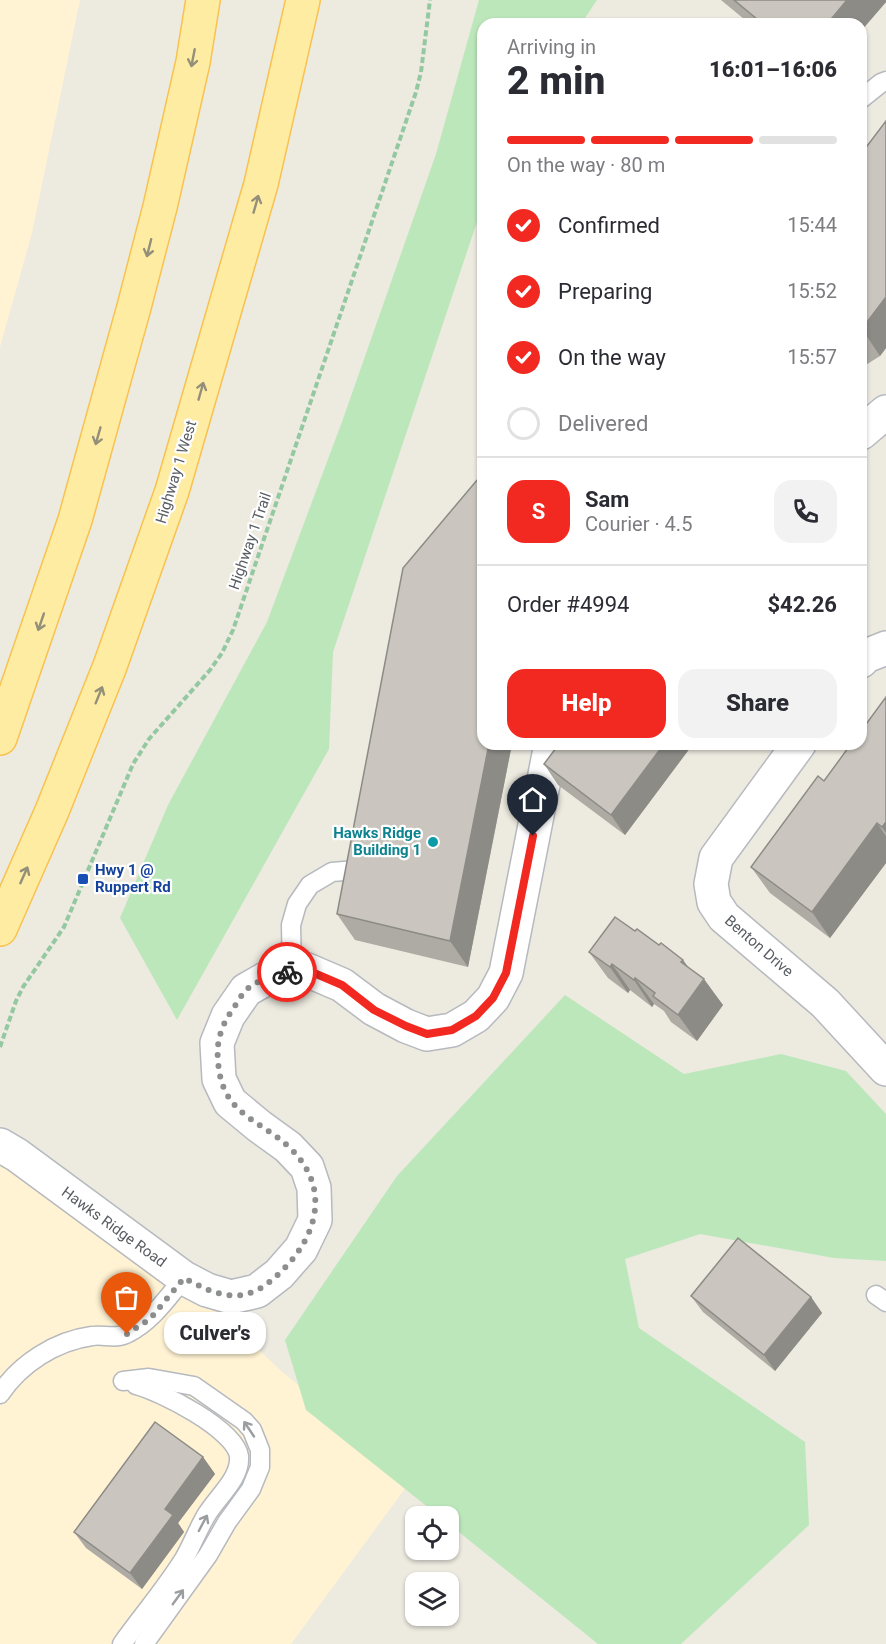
<!DOCTYPE html>
<html lang="en">
<head>
<meta charset="utf-8">
<style>
  :root { --surface:#fff; --page:#f2f2f3; --text:#2b2b33; --muted:#7c7c81; --line:#e1e1e2; --accent:#f22921 }
  body { margin:0; font-family:Roboto,sans-serif; background:var(--page); color:var(--text); height:100vh; display:flex; flex-direction:column; font-size:22px; white-space:nowrap }
  * { box-sizing:border-box; margin:0 }
  p { font-size:20px; color:var(--muted) }
  .icon { flex:none; width:33px; height:33px; fill:none; stroke:currentColor; stroke-width:2; stroke-linecap:round; stroke-linejoin:round }
  .map { position:relative; flex:1; overflow:hidden }
  .details { position:absolute; left:477px; top:18px; width:390px; height:732px; display:flex; flex-direction:column; background:var(--surface); border-radius:18px; box-shadow:0 2px 4px #0004 }
  .details>* { flex:none }
  .controls { position:absolute; left:405px; top:1506px; display:grid; gap:12px }
  .controls a { display:grid; place-items:center; width:54px; height:54px; border-radius:12px; background:var(--surface); box-shadow:0 2px 4px #0004; font-size:30px }
  .pin { position:absolute; display:grid; place-items:center; width:51px; height:51px; color:#fff; margin:-62px -26px; border-radius:50% 50% 50% 0; rotate:-45deg; box-shadow:0 0 6px #0007 }
  .pin .icon { rotate:45deg }
  .courier { position:absolute; display:grid; place-items:center; width:60px; height:60px; margin:-30px; border:4px solid #f22921; border-radius:50%; background:#fff; color:#222; box-shadow:0 2px 8px #0007 }
  .bubble { position:absolute; height:42px; border-radius:18px; background:var(--surface); box-shadow:0 2px 4px #0004; font-size:20px; font-weight:800; line-height:42px; text-align:center }
  .head em { font-style:normal; font-weight:800 }
  .head div { display:flex; flex-direction:column-reverse }
  .head { display:flex; align-items:center; justify-content:space-between; height:102px; padding:0 30px }
  h1 { font-size:39px; font-weight:800; line-height:45px }
  .bar { display:grid; grid-template-columns:repeat(4,1fr); gap:9px 6px; align-content:center; height:72px; padding:0 30px }
  .bar i { height:8px; border-radius:4px; background:var(--line) }
  .bar .active { background:var(--accent) }
  .bar p { grid-column:span 4 }
  .line { display:flex; align-items:center; gap:15px; padding:0 30px; border-top:2px solid var(--line) }
  .line div { flex:1 }
  .round { display:grid; place-items:center; flex:none; width:63px; height:63px; border-radius:18px; background:var(--page) }
  ol { padding:0 30px; list-style:none }
  li { display:flex; align-items:center; gap:18px; height:66px }
  li p { margin-inline-start:auto }
  li .icon { padding:6px; border-radius:50%; background:var(--accent); color:#fff; stroke-width:4 }
  li:last-child { color:var(--muted) }
  li i { width:33px; height:33px; border:3px solid var(--line); border-radius:50% }
  .cta { display:flex; gap:12px; margin-top:auto; padding:12px 30px }
  .cta a { flex:1; height:69px; border-radius:18px; background:var(--accent); color:#fff; font-size:24px; font-weight:800; line-height:69px; text-align:center }
  .cta a+a { background:var(--page); color:var(--text) }
  .map>svg:first-child { display:block }
</style>
</head>
<body>
<div class="map">
<svg width="886" height="1644" viewBox="0 0 886 1644">
  <rect width="100%" height="100%" fill="#edeae0"/>
  <!-- commercial -->
  <g fill="#fff3d3">
    <path d="M0 0H80L32 233 0 347Z"/>
    <path d="M0 1145 184 1278 280 1370 412 1479 291 1644H0Z"/>
  </g>
  <!-- green -->
  <g fill="#bce7bb">
    <path d="M479 0H597L581 24H483V204L333 652 329 749 177 1020 120 918 168 805 267 622 343 419 436 154Z"/>
    <path d="M565 995 684 1074 781 1054 846 1071 886 1114V1261L834 1258 700 1234 625 1259 639 1328 805 1442 809 1525 681 1644H598L449 1524 448 1516H439L306 1410 285 1340 397 1176Z"/>
  </g>
  <g fill="none" stroke-linecap="round" stroke-linejoin="round">
    <defs>
      <g id="service">
        <path d="M861 99 881 83 886 81"/>
        <path d="M292 971 291 925 297 904 310 885 332 872 356 870"/>
        <path d="M876 1295 886 1302"/>
        <path d="M123 1381 149 1378 194 1386 244 1421 252 1430 260 1450V1467L251 1489 227 1522 208 1555 144 1644"/>
        <path d="M0 1394C20 1364 55 1341 92 1336 104 1334 116 1340 128 1333 152 1321 167 1298 184 1278"/>
        <path d="M122 1644C142 1616 166 1588 184 1559 192 1545 198 1529 207 1514 218 1496 241 1478 239 1456 235 1429 160 1391 136 1385"/>
      </g>
      <g id="minor">
        <path d="M861 433 886 412"/>
        <path d="M861 661 866 656 886 648"/>
        <path d="M799 744 716 858 711 884 714 902 724 917 825 1003 886 1069"/>
        <path d="M0 1145 17 1155 184 1278 207 1290 231 1297 257 1291 279 1274 301 1249 315 1220 314 1188 307 1167 288 1147 259 1126 230 1102 219 1079 217 1043 228 1016 246 990 276 973 307 970 342 985 374 1009 406 1026 427 1034 452 1030 476 1016 493 998 506 973 551 744"/>
      </g>
      <g id="primary">
        <path d="M0 738 75 520 134 307 160 207 193 62 203 0"/>
        <path d="M0 929 52 811 110 666 172 491 261 184 303 0"/>
      </g>
    </defs>
    <!-- service casing -->
    <use href="#service" stroke="#b6b9be" stroke-width="21"/>
    <!-- minor casing -->
    <use href="#minor" stroke="#b6b9be" stroke-width="36"/>
    <!-- primary casing -->
    <use href="#primary" stroke="#f8c24e" stroke-width="36"/>
    <!-- path -->
    <path stroke="#93c8a0" stroke-width="4" stroke-dasharray="6 3" stroke-linecap="butt" d="M0 1047 16 1001 23 987 64 927 133 764 149 739 210 670 222 653 233 630 416 92 421 72 430 0"/>
    <!-- service -->
    <use href="#service" stroke="#fff" stroke-width="18"/>
    <!-- minor -->
    <use href="#minor" stroke="#fff" stroke-width="33"/>
    <!-- primary -->
    <use href="#primary" stroke="#ffeca3" stroke-width="33"/>
  </g>
  <!-- wall -->
  <g fill="#aeaaa4">
    <path d="M721 0H886V2L861 31V24H750Z"/>
    <path d="M886 121V348L880 356 861 368V154Z"/>
    <path d="M886 697V863L830 938 770 893 751 867 824 781Z"/>
    <path d="M483 744H512L468 967 355 940 337 914Z"/>
    <path d="M693 744 625 835 558 785 544 764Z"/>
    <path d="M635 931 689 968 723 1005 697 1041 671 1022 664 1011 654 1004 652 1007 630 990 628 993 608 978 589 952Z"/>
    <path d="M691 1296 811 1297 822 1313 775 1371 703 1312Z"/>
    <path d="M203 1457 215 1474 178 1523 184 1532 142 1589 86 1548 74 1532Z"/>
  </g>
  <!-- shaded-wall -->
  <g fill="#8d8b86">
    <path d="M847 0H886V2L861 31V24H827Z"/>
    <path d="M886 297V348L880 356 862 329Z"/>
    <path d="M489 744H512L468 967 450 941Z"/>
    <path d="M664 744H693L625 835 611 815Z"/>
    <path d="M886 822V833L882 827Z"/>
    <path d="M877 823 886 836V863L830 938 812 912Z"/>
    <path d="M683 960 701 984 704 979 723 1005 697 1041 678 1015 681 962Z"/>
    <path d="M612 964 630 990 628 993 610 967Z"/>
    <path d="M635 978 654 1004 652 1007 634 980Z"/>
    <path d="M811 1297 822 1313 775 1371 764 1355Z"/>
    <path d="M203 1457 215 1474 178 1523 184 1532 142 1589 130 1573 165 1509Z"/>
  </g>
  <!-- building -->
  <g fill="#cac6bf" stroke="#8d8b86" stroke-width="1.5">
    <path d="M734 0H847L827 24H763Z"/>
    <path d="M886 121V297L861 330V154Z"/>
    <path d="M483 473V744H489L450 941 337 914 403 568Z"/>
    <path d="M886 697V822L882 827 877 823 812 912 751 867 818 776 824 781 851 744H861V731Z"/>
    <path d="M559 744H664L611 815 544 764Z"/>
    <path d="M615 917 635 931 637 929 659 945 661 943 683 960 681 962 704 979 678 1015 653 996 655 993 635 978 634 980 612 964 610 967 589 952Z"/>
    <path d="M738 1238 811 1297 764 1355 691 1296Z"/>
    <path d="M155 1422 203 1457 165 1509 173 1515 130 1573 74 1532Z"/>
  </g>
  <!-- one-way arrows -->
  <defs><path id="oneway-shaft" d="M-6 0H5M1.5-3L5.5 0L1.5 3" fill="none" stroke-width="1.6" stroke-linecap="round" stroke-linejoin="round" transform="scale(1.5)"/></defs>
  <g stroke="#938f79">
    <use href="#oneway-shaft" transform="translate(193 58) rotate(101)"/>
    <use href="#oneway-shaft" transform="translate(256 204) rotate(-74)"/>
    <use href="#oneway-shaft" transform="translate(149 248) rotate(104)"/>
    <use href="#oneway-shaft" transform="translate(201 391) rotate(-74)"/>
    <use href="#oneway-shaft" transform="translate(98 436) rotate(106)"/>
    <use href="#oneway-shaft" transform="translate(41 622) rotate(109)"/>
    <use href="#oneway-shaft" transform="translate(99 695) rotate(-68)"/>
    <use href="#oneway-shaft" transform="translate(24 875) rotate(-66)"/>
  </g>
  <g stroke="#9b9ea1">
    <use href="#oneway-shaft" transform="translate(249 1429) rotate(-124)"/>
    <use href="#oneway-shaft" transform="translate(203 1523) rotate(-62)"/>
    <use href="#oneway-shaft" transform="translate(178 1597) rotate(-54)"/>
  </g>
  <g fill="none" stroke-linecap="round" stroke-linejoin="round">
    <!-- done -->
    <path stroke="#8d8e8e" stroke-width="6" stroke-dasharray="0 10.8" d="M127 1334 150 1319 184 1278C212 1293 239 1306 268 1283 313 1248 337 1192 289 1147 256 1117 221 1114 218 1060 216 1041 222 1024 233 1009 237 1003 241 995 246 990 257 981 274 973 287 972"/>
    <!-- route -->
    <path stroke="#f22921" stroke-width="8" d="M287 972 307 970 342 985 374 1010 406 1026 427 1034 452 1030 476 1016 493 998 506 973 533 836"/>
  </g>
  <!-- markers -->
  <circle fill="#0f9aa8" stroke="#fff" stroke-width="2" cx="433" cy="842" r="6"/>
  <rect fill="#1a4fb4" stroke="#fff" stroke-width="2" x="77" y="873" width="12" height="12" rx="3"/>
  <g text-anchor="middle" stroke-width="4.5" stroke-linejoin="round" paint-order="stroke">
    <!-- street labels -->
    <g font-size="15" fill="#595d62" stroke="#fff">
      <text transform="translate(176 472) rotate(-73)" y="5">Highway 1 West</text>
      <text transform="translate(250 541) rotate(-71)" y="5">Highway 1 Trail</text>
      <text transform="translate(759 946) rotate(41)" y="5">Benton Drive</text>
      <text transform="translate(114 1227) rotate(36)" y="5">Hawks Ridge Road</text>
    </g>
    <!-- culture labels -->
    <g font-size="15" font-weight="bold" fill="#0d838f" stroke="#fff" text-anchor="end">
      <text x="421" y="838">Hawks Ridge<tspan x="421" dy="17">Building 1</tspan></text>
    </g>
    <!-- transit labels -->
    <g font-size="15" font-weight="bold" fill="#164399" stroke="#fff" text-anchor="start">
      <text x="95" y="875">Hwy 1 @<tspan x="95" dy="17">Ruppert Rd</tspan></text>
    </g>
  </g>
</svg>
<div class="controls">
<a><svg class="icon" aria-label="locate" viewBox="0 0 24 24"><circle cx="12" cy="12" r="6"/><path d="M12 2v4M12 18v4M2 12h4M18 12h4"/></svg></a>
<a><svg class="icon" aria-label="layers" viewBox="0 0 24 24"><path d="M12 4l9 5-9 5-9-5zM3 14l9 5 9-5"/></svg></a>
</div>
<div class="pin" style="left:127px;top:1334px;background:#ea580c"><svg class="icon" aria-label="bag" viewBox="0 0 24 24"><path d="M5 8h14l-1 12H6zM9 8a3 3 0 0 1 6 0"/></svg></div>
<div class="pin" style="left:533px;top:836px;background:#1f2937"><svg class="icon" aria-label="home" viewBox="0 0 24 24"><path d="M3 11l9-7 9 7M6 9v11h12V9"/></svg></div>
<div class="courier" style="left:287px;top:972px"><svg class="icon" aria-label="bike" viewBox="0 0 24 24"><circle cx="6" cy="16" r="4"/><circle cx="18" cy="16" r="4"/><path d="M6 16l4-8h5l3 8M10 8l3 8H6M13 5h3"/></svg></div>
<div class="bubble" style="left:164px;top:1312px;width:102px">Culver's</div>
<section class="details">
<div class="head"><div><h1>2 min</h1><p>Arriving in</p></div><em>16:01–16:06</em></div>
<div class="bar"><i class="active"></i><i class="active"></i><i class="active"></i><i></i><p>On the way · 80 m</p></div>
<ol>
<li><svg class="icon" aria-label="check" viewBox="0 0 24 24"><path d="M5 12l5 5 9-10"/></svg>Confirmed<p>15:44</p></li>
<li><svg class="icon" aria-label="check" viewBox="0 0 24 24"><path d="M5 12l5 5 9-10"/></svg>Preparing<p>15:52</p></li>
<li><svg class="icon" aria-label="check" viewBox="0 0 24 24"><path d="M5 12l5 5 9-10"/></svg>On the way<p>15:57</p></li>
<li><i></i>Delivered</li>
</ol>
<div class="line" style="height:108px"><b class="round" style="background:var(--accent);color:#fff">S</b><div><b>Sam</b><p>Courier · 4.5</p></div><a class="round"><svg class="icon" aria-label="phone" viewBox="0 0 24 24"><path d="M5 4h4l2 5-3 2q2 4 5 5l2-3 5 2v4C11 20 4 13 5 4z"/></svg></a></div>
<div class="line" style="height:78px"><div>Order #4994</div><b>$42.26</b></div>
<div class="cta"><a>Help</a><a>Share</a></div>
</section>
</div>
</body>
</html>
